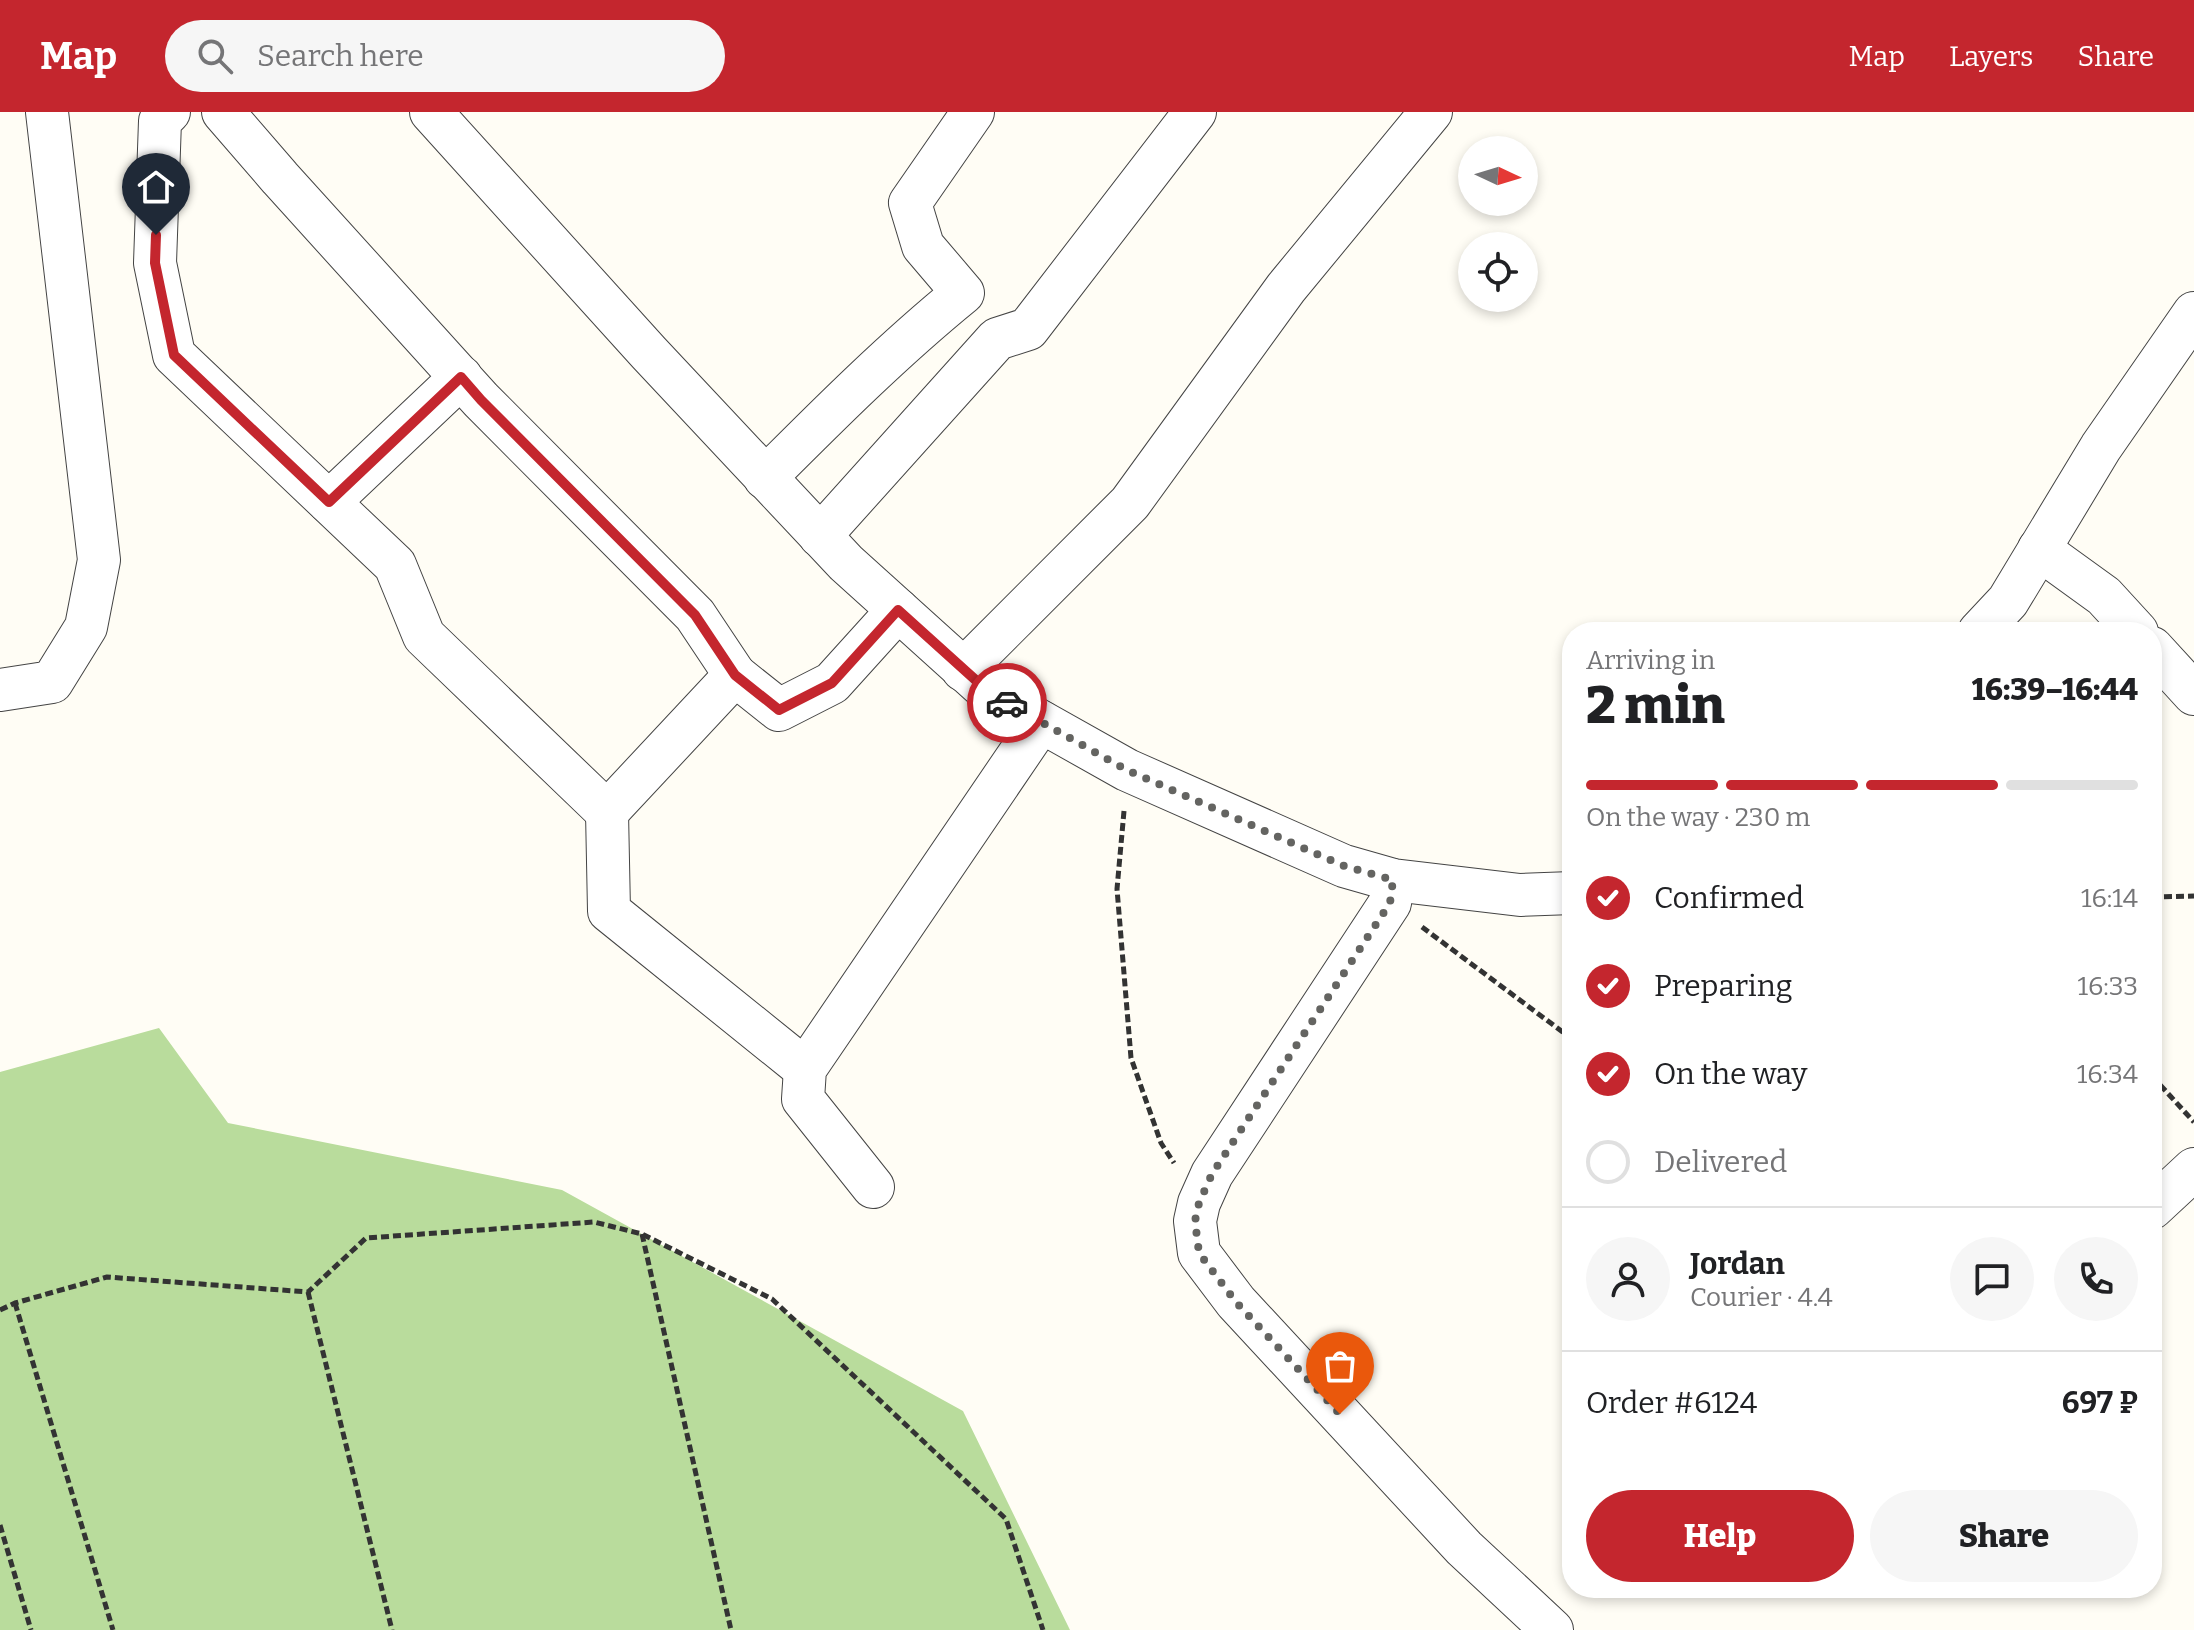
<!DOCTYPE html>
<html lang="en">
<head>
<meta charset="utf-8">
<style>
  :root { --surface:#fff; --page:#f6f6f6; --text:#202124; --muted:#757577; --line:#e0e0e0; --accent:#c4262e }
  body { margin:0; font-family:Bitter,serif; background:var(--page); color:var(--text); height:100vh; display:flex; flex-direction:column; font-size:30px; white-space:nowrap }
  * { box-sizing:border-box; margin:0 }
  p { font-size:26px; color:var(--muted) }
  .icon { flex:none; width:44px; height:44px; fill:none; stroke:currentColor; stroke-width:2; stroke-linecap:round; stroke-linejoin:round }
  .map { position:relative; flex:1; overflow:hidden }
  .sheet { position:absolute; left:1562px; top:510px; width:600px; height:976px; display:flex; flex-direction:column; background:var(--surface); border-radius:32px; box-shadow:0 4px 12px #0003 }
  .sheet>* { flex:none }
  .needle { width:52px; rotate:94deg }
  .buttons { position:absolute; left:1458px; top:24px; display:grid; gap:16px }
  .buttons a { display:grid; place-items:center; width:80px; height:80px; border-radius:50%; background:var(--surface); box-shadow:0 4px 12px #0003; font-size:40px }
  .pin { position:absolute; display:grid; place-items:center; width:68px; height:68px; color:#fff; margin:-82px -34px; border-radius:50% 50% 50% 0; rotate:-45deg; box-shadow:0 0 8px #0007 }
  .pin .icon { rotate:45deg }
  .courier { position:absolute; display:grid; place-items:center; width:80px; height:80px; margin:-40px; border:6px solid #c4262e; border-radius:50%; background:#fff; color:#222; box-shadow:0 2px 10px #0007 }
  .headline em { font-style:normal; font-weight:800 }
  .headline div { display:flex; flex-direction:column-reverse }
  .headline { display:flex; align-items:center; justify-content:space-between; height:136px; padding:0 24px }
  h1 { font-size:52px; font-weight:800; line-height:60px }
  .bar { display:grid; grid-template-columns:repeat(4,1fr); gap:12px 8px; align-content:center; height:96px; padding:0 24px }
  .bar i { height:10px; border-radius:6px; background:var(--line) }
  .bar .on { background:var(--accent) }
  .bar p { grid-column:span 4 }
  .line { display:flex; align-items:center; gap:20px; padding:0 24px; border-top:2px solid var(--line) }
  .line div { flex:1 }
  .round { display:grid; place-items:center; flex:none; width:84px; height:84px; border-radius:42px; background:var(--page) }
  ol { padding:0 24px; list-style:none }
  li { display:flex; align-items:center; gap:24px; height:88px }
  li p { margin-inline-start:auto }
  li .icon { padding:8px; border-radius:50%; background:var(--accent); color:#fff; stroke-width:4 }
  li:last-child { color:var(--muted) }
  li i { width:44px; height:44px; border:4px solid var(--line); border-radius:50% }
  .cta { display:flex; gap:16px; margin-top:auto; padding:16px 24px }
  .cta a { flex:1; height:92px; border-radius:48px; background:var(--accent); color:#fff; font-size:32px; font-weight:800; line-height:92px; text-align:center }
  .cta a+a { background:var(--page); color:var(--text) }
  header { display:flex; align-items:center; gap:48px; box-sizing:border-box; height:112px; padding:0 40px; background:var(--accent); color:#fff }
  header strong { font-size:38px }
  nav { display:flex; gap:44px; margin-inline-start:auto; font-size:28px }
  .search { width:560px; height:72px; background:var(--page); display:flex; align-items:center; gap:20px; box-sizing:border-box; padding:0 28px; border-radius:44px; color:var(--muted); font-size:30px }
  .map>svg:first-child { display:block }
</style>
</head>
<body>
<header>
<strong>Map</strong>
<div class="search"><svg class="icon" aria-label="search" viewBox="0 0 24 24"><circle cx="10" cy="10" r="6"/><path d="M15 15l6 6"/></svg>Search here</div>
<nav><a>Map</a><a>Layers</a><a>Share</a></nav>
</header>
<div class="map">
<svg width="2194" height="1518" viewBox="0 0 2194 1518">
  <rect width="100%" height="100%" fill="#fffdf5"/>
  <!-- forest -->
  <path fill="#b9dc9c" d="M159 916 228 1011 562 1078 963 1299 1070 1518H0V960Z"/>
  <g fill="none" stroke-linecap="round" stroke-linejoin="round">
    <defs>
      <g id="minor">
        <path d="M169 0 160 9 155 151 174 243 395 453 424 524 607 700 735 563 779 598 832 571 898 498"/>
        <path d="M223 0 280 66 481 288 695 503 735 563"/>
        <path d="M431 0 649 241 846 451 990 581 1127 658 1344 754 1393 768 1520 783 1572 781"/>
        <path d="M765 366C829 302 893 238 963 181L923 134 910 91 973 0"/>
        <path d="M329 390 461 265"/>
        <path d="M820 424 997 227 1028 217 1195 0"/>
        <path d="M2039 437 2104 484 2137 520"/>
        <path d="M1979 520 2008 489 2101 335 2194 201"/>
        <path d="M2152 536 2194 582"/>
        <path d="M963 558 1130 391 1286 176 1431 0"/>
        <path d="M0 578 52 570 86 515 99 448 47 0"/>
        <path d="M607 700 609 799 805 957"/>
        <path d="M1393 768 1390 791 1212 1062 1199 1091 1195 1109 1199 1141 1236 1190 1464 1436 1552 1518"/>
        <path d="M873 1075 803 987 805 957 1041 610"/>
        <path d="M2152 1096 2194 1057"/>
      </g>
    </defs>
    <!-- minor casing -->
    <use href="#minor" stroke="#444" stroke-width="44"/>
    <!-- path -->
    <g stroke="#333" stroke-width="5" stroke-dasharray="8 4" stroke-linecap="butt">
      <path d="M1124 699 1117 777 1131 946 1161 1031 1174 1051"/>
      <path d="M2152 785 2194 784"/>
      <path d="M1422 815 1572 927"/>
      <path d="M2152 964 2194 1010"/>
      <path d="M642 1122 731 1518"/>
      <path d="M308 1180 392 1518"/>
      <path d="M15 1191 113 1518"/>
      <path d="M0 1198 15 1191 107 1165 308 1180 366 1126 594 1110 642 1122 772 1187 1006 1407 1043 1518"/>
      <path d="M0 1413 31 1518"/>
    </g>
    <!-- minor -->
    <use href="#minor" stroke="#fff" stroke-width="42"/>
  </g>
  <g fill="none" stroke-linecap="round" stroke-linejoin="round">
    <!-- done -->
    <path stroke="#646461" stroke-width="8" stroke-dasharray="0 14.4" d="M1007 591 1127 658 1344 754 1393 768 1390 791 1212 1062 1199 1091 1195 1109 1199 1141 1236 1190 1340 1302"/>
    <!-- route -->
    <path stroke="#c4262e" stroke-width="10" d="M156 123 155 151 174 243 329 390 461 265 481 288 695 503 735 563 779 598 832 571 898 498 990 581 1007 591"/>
  </g>
</svg>
<div class="buttons">
<a><svg class="needle" viewBox="-14 -14 28 28"><path d="M0-13l5 13h-10z" fill="#e53935"/><path d="M0 13l5-13h-10z" fill="#757577"/></svg></a>
<a><svg class="icon" aria-label="locate" viewBox="0 0 24 24"><circle cx="12" cy="12" r="6"/><path d="M12 2v4M12 18v4M2 12h4M18 12h4"/></svg></a>
</div>
<div class="pin" style="left:1340px;top:1302px;background:#ea580c"><svg class="icon" aria-label="bag" viewBox="0 0 24 24"><path d="M5 8h14l-1 12H6zM9 8a3 3 0 0 1 6 0"/></svg></div>
<div class="pin" style="left:156px;top:123px;background:#1f2937"><svg class="icon" aria-label="home" viewBox="0 0 24 24"><path d="M3 11l9-7 9 7M6 9v11h12V9"/></svg></div>
<div class="courier" style="left:1007px;top:591px"><svg class="icon" aria-label="car" viewBox="0 0 24 24"><path d="M5 17H2v-5l4-1 3-4h7l3 4 3 1v5h-3M9 17h6M6 11h13"/><circle cx="7" cy="17" r="2"/><circle cx="17" cy="17" r="2"/></svg></div>
<section class="sheet">
<div class="headline"><div><h1>2 min</h1><p>Arriving in</p></div><em>16:39–16:44</em></div>
<div class="bar"><i class="on"></i><i class="on"></i><i class="on"></i><i></i><p>On the way · 230 m</p></div>
<ol>
<li><svg class="icon" aria-label="check" viewBox="0 0 24 24"><path d="M5 12l5 5 9-10"/></svg>Confirmed<p>16:14</p></li>
<li><svg class="icon" aria-label="check" viewBox="0 0 24 24"><path d="M5 12l5 5 9-10"/></svg>Preparing<p>16:33</p></li>
<li><svg class="icon" aria-label="check" viewBox="0 0 24 24"><path d="M5 12l5 5 9-10"/></svg>On the way<p>16:34</p></li>
<li><i></i>Delivered</li>
</ol>
<div class="line" style="height:144px"><a class="round"><svg class="icon" aria-label="person" viewBox="0 0 24 24"><circle cx="12" cy="8" r="4"/><path d="M4 21q1-7 8-7t8 7"/></svg></a><div><b>Jordan</b><p>Courier · 4.4</p></div><a class="round"><svg class="icon" aria-label="chat" viewBox="0 0 24 24"><path d="M4 5h16v11H9l-5 4z"/></svg></a><a class="round"><svg class="icon" aria-label="phone" viewBox="0 0 24 24"><path d="M5 4h4l2 5-3 2q2 4 5 5l2-3 5 2v4C11 20 4 13 5 4z"/></svg></a></div>
<div class="line" style="height:104px"><div>Order #6124</div><b>697 ₽</b></div>
<div class="cta"><a>Help</a><a>Share</a></div>
</section>
</div>
</body>
</html>
